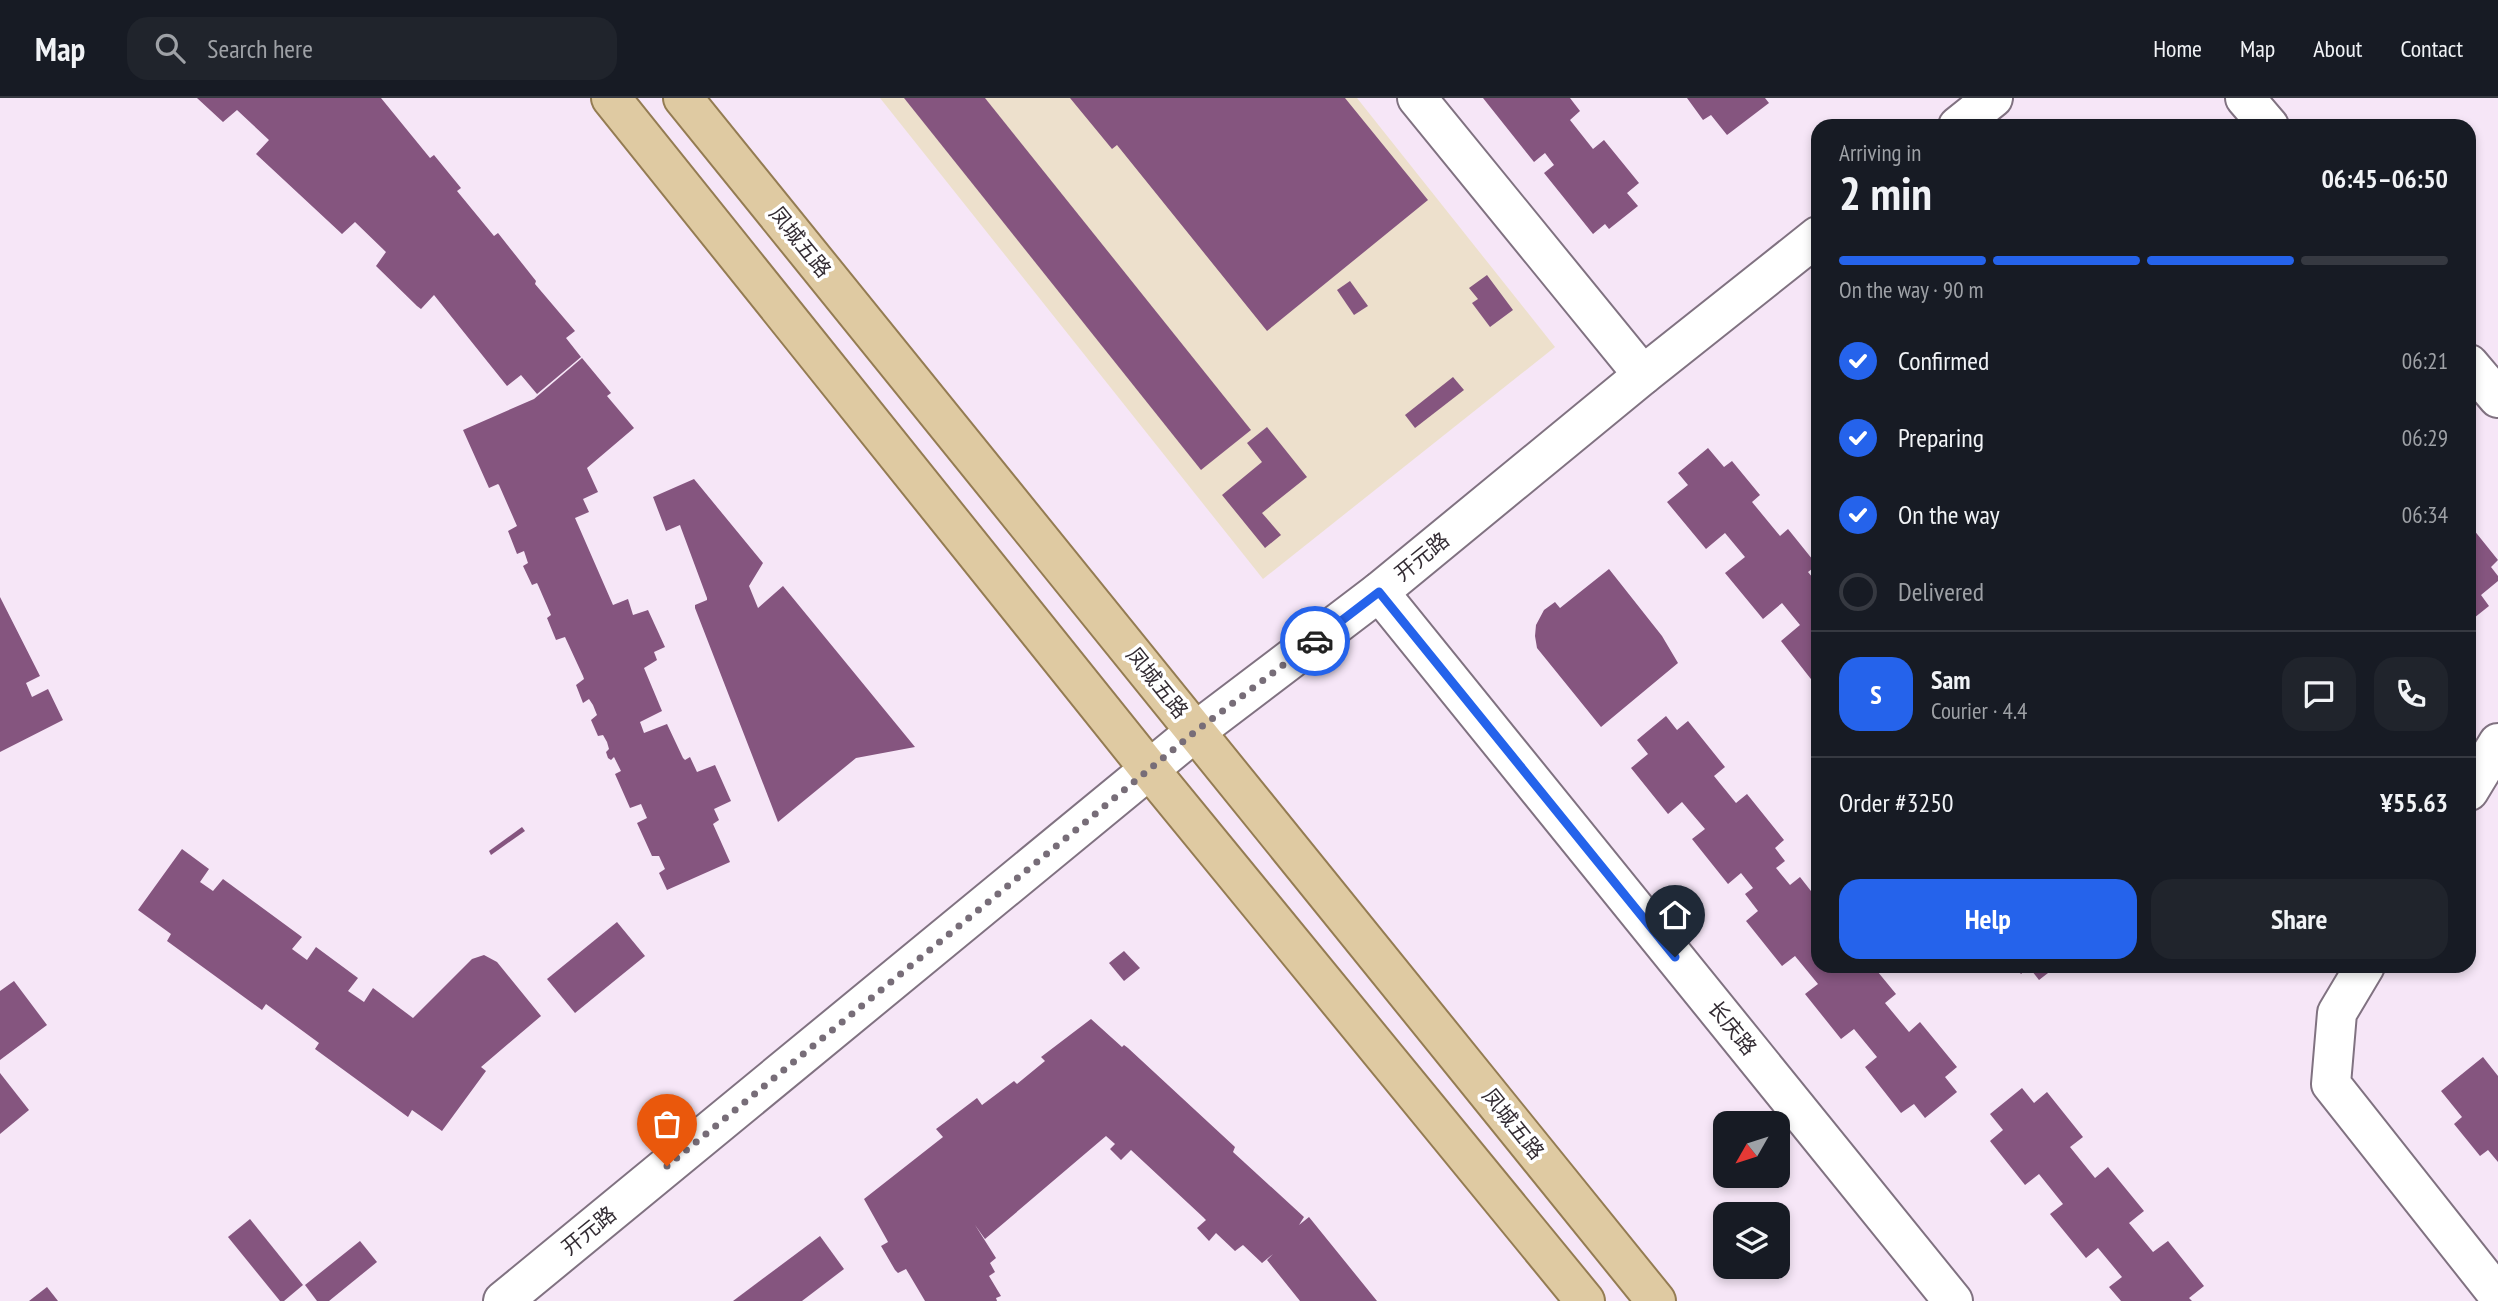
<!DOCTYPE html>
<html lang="en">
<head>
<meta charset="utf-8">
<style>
  :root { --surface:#171b24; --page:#20242c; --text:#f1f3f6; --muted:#9ea1a6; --line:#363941; --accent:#2563eb }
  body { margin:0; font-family:"PT Sans Narrow","Noto Sans SC",sans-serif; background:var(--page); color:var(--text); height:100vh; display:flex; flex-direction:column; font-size:26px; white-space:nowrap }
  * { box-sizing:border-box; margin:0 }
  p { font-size:23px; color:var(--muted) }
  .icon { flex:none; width:38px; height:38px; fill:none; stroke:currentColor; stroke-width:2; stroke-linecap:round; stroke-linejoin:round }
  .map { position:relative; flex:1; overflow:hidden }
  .details { position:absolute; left:1811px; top:21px; width:665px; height:854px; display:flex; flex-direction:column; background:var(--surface); border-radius:21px; box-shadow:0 4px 10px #0003 }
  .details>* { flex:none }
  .needle { width:46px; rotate:231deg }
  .controls { position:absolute; left:1713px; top:1013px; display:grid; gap:14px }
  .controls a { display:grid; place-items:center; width:77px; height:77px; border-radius:14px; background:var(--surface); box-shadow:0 4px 10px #0003; font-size:35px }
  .pin { position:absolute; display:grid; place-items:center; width:60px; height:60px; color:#fff; margin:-72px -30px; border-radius:50% 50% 50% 0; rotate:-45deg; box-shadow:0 0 7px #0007 }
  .pin .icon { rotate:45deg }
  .courier { position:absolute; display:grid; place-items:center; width:70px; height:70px; margin:-35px; border:5px solid #2563eb; border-radius:50%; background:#fff; color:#222; box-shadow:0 2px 9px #0007 }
  .overview em { font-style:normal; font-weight:800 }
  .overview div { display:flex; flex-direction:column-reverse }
  .overview { display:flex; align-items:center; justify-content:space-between; height:119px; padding:0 28px }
  h1 { font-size:46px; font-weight:800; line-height:52px }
  .bar { display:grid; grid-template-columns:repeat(4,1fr); gap:10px 7px; align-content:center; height:84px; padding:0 28px }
  .bar i { height:9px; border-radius:5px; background:var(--line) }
  .bar .selected { background:var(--accent) }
  .bar p { grid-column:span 4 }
  .line { display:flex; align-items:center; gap:18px; padding:0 28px; border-top:2px solid var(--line) }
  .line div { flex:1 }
  .round { display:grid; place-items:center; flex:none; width:74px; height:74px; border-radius:21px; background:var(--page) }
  ol { padding:0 28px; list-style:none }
  li { display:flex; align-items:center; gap:21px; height:77px }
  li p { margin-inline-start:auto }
  li .icon { padding:7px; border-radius:50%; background:var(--accent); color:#fff; stroke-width:4 }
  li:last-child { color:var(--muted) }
  li i { width:38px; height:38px; border:4px solid var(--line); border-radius:50% }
  .button { display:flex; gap:14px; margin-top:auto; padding:14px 28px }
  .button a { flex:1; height:80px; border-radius:21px; background:var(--accent); color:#fff; font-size:28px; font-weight:800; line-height:80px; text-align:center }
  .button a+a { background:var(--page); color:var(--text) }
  header { display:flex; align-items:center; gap:42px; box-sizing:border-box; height:98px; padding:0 35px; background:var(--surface); border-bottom:2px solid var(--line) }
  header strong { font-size:33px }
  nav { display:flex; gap:38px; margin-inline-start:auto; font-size:24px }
  .search { width:490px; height:63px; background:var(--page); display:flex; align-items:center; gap:18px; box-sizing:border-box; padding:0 24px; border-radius:21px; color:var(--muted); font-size:26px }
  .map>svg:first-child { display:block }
</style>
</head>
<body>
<header>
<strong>Map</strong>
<div class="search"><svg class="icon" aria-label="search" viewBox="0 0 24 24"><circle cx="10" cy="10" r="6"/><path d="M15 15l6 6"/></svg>Search here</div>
<nav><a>Home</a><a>Map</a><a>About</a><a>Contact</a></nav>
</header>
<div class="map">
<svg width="2498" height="1203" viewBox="0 0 2498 1203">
  <rect width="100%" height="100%" fill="#f6e6f7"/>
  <!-- medical -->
  <path fill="#ede0cc" d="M880 0H1357L1555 249 1263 481Z"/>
  <!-- building -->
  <g fill="#85557f">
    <path d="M197 0H381L430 60 434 57 461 90 457 93 494 138 498 135 536 183 535 186 575 233 566 240 581 259 537 296 521 277 507 288 434 197 421 211 417 208 376 168 386 154 355 124 342 136 256 56 269 42 237 12 223 24Z"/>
    <path d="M904 0H985L1251 332 1201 372Z"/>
    <path d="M1070 0H1345L1428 102 1267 233 1117 47 1112 51Z"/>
    <path d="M1483 0H1570L1580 13 1570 22 1593 51 1604 42 1639 85 1627 95 1638 108 1609 131 1605 126 1593 136 1544 75 1554 67 1545 55 1534 64Z"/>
    <path d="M1687 0H1765L1769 5 1727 37 1711 17 1703 22Z"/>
    <path d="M1487 177 1513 212 1490 229 1472 205 1478 201 1469 190Z"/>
    <path d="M1350 183 1368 208 1354 217 1337 192Z"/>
    <path d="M582 260 611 295 607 298 634 330 587 370 598 394 583 401 589 414 575 420 613 507 628 501 633 517 648 512 665 549 654 554 657 562 644 570 662 613 640 624 644 635 667 626 683 660 685 662 690 659 697 674 715 667 731 703 714 711 719 722 713 726 730 764 667 792 659 775 665 771 659 758H652L637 725 647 720 641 706 630 710 615 676 621 673 614 659 611 662 608 660 606 654 609 651 607 644 603 637 598 638 591 622 597 617 593 607 589 601 583 605 576 587 584 581 583 578 565 539 556 542 547 520 551 517 538 487 537 485 532 487 523 468 528 465 524 453 517 456 508 433 517 428 499 387 498 386 489 390 463 332 534 301Z"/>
    <path d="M1453 279 1464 292 1415 330 1405 317Z"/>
    <path d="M1267 329 1307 379 1262 415 1281 437 1265 450 1222 397 1262 364 1247 345Z"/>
    <path d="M1708 350 1724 369 1732 363 1760 397 1752 404 1780 438 1788 431 1817 467 1808 474 1818 486V590L1781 543 1800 527 1782 505 1763 521 1725 475 1745 459 1725 435 1706 451 1667 404 1688 387 1678 375Z"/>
    <path d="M694 381 763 465 749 488 758 510 783 488 915 649 856 660 778 724 695 510V507L707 502V500L681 430 680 427 666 433 653 399Z"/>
    <path d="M2469 426 2498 462 2491 469 2498 478V483L2481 497 2489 508 2469 524Z"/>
    <path d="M1609 471 1662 538 1678 565 1601 629 1537 550 1535 538 1536 527 1544 512 1555 504 1560 510Z"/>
    <path d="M0 499 40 578 26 585 32 599 48 591 63 622 0 654Z"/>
    <path d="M1666 618 1677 632 1688 623 1725 669 1714 678 1736 705 1747 696 1784 742 1775 750 1785 763 1776 770 1790 787 1800 779 1818 802V868H1873L1896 896 1885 905 1909 934 1920 924 1957 969 1945 979 1957 994 1925 1020 1914 1006 1901 1015 1865 969 1877 959 1854 931 1841 941 1805 896 1818 886 1795 858 1782 868 1746 823 1758 813 1745 796 1753 790 1741 775 1728 786 1692 741 1705 731 1682 704 1668 716 1631 670 1648 656 1637 642Z"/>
    <path d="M522 729 525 733 491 757 489 753Z"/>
    <path d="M182 751 209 771 200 784 213 793 223 781 302 839 292 851 307 862 316 849 358 880 348 893 364 904 373 890 413 920 472 861 484 857 497 864 541 918 481 969 486 973 442 1033 412 1012 408 1019 315 951 319 945 266 906 262 912 167 843 171 836 138 812Z"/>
    <path d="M617 824 645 858 575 915 547 881Z"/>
    <path d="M1124 853 1140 870 1124 883 1109 865Z"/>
    <path d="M2014 868H2057L2039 882 2029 869 2021 876Z"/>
    <path d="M14 883 47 927 0 962V893Z"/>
    <path d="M1091 921 1122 949 1124 947 1128 950 1235 1049 1233 1054 1304 1119 1299 1127 1309 1119 1377 1203H1300L1267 1162 1273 1156 1262 1165 1243 1147 1235 1153 1216 1135 1209 1143 1197 1130 1206 1122 1203 1119 1131 1052 1121 1062 1110 1051 1115 1046 1106 1038 985 1141 975 1127 996 1160 990 1165 995 1174 989 1178 1001 1198 996 1200 997 1203H925L906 1171 898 1175 895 1172 881 1148 888 1144 887 1142 864 1101 943 1039 936 1031 948 1022 977 1000 982 1007 1014 983 1017 986 1045 963 1041 959Z"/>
    <path d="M2483 959 2498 978V1064L2488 1052 2480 1058 2454 1026 2462 1019 2441 993Z"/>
    <path d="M0 975 29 1012 0 1036Z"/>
    <path d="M2022 990 2034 1005 2047 994 2083 1039 2070 1049 2095 1080 2108 1069 2144 1113 2129 1125 2153 1154 2168 1143 2204 1188 2189 1200 2192 1203H2121L2109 1189 2122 1179 2098 1150 2086 1160 2050 1116 2063 1106 2039 1076 2025 1087 1990 1043 2003 1032 1990 1016Z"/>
    <path d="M250 1121 303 1187 284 1203H280L228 1139Z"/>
    <path d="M820 1138 844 1171 802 1203H733Z"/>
    <path d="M360 1143 377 1164 329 1203H317L305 1187Z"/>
    <path d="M47 1189 58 1203H29Z"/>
  </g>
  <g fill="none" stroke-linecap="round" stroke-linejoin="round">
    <defs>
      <g id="minor">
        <path d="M1417 0 1643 277"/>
        <path d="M2245 0 2269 28"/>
        <path d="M1958 28 1993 0"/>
        <path d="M2469 266 2498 300"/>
        <path d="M1379 494 1953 1203"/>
        <path d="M2469 693 2498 645"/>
        <path d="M2365 868 2337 915 2331 986 2498 1197"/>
        <path d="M503 1203 1196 633 1379 494 1643 277 1818 138"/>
      </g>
      <g id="major">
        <path d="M611 0 1150 672 1585 1203"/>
        <path d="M683 0 1656 1203"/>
      </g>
    </defs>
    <!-- minor casing -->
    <use href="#minor" stroke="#807281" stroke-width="42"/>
    <!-- major casing -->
    <use href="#major" stroke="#947c53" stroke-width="42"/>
    <!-- minor -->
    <use href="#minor" stroke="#fff" stroke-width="38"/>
    <!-- major -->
    <use href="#major" stroke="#dfcaa2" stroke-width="38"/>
  </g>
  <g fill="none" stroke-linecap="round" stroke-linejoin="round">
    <!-- done -->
    <path stroke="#776d78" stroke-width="7" stroke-dasharray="0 12.6" d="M667 1068 1196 633 1315 543"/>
    <!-- route -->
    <path stroke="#2563eb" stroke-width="9" d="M1315 543 1379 494 1675 859"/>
  </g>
  <g text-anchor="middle" stroke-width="7" stroke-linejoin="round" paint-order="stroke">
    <!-- street labels -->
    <g font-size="21" fill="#332c33" stroke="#fff">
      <text transform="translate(800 144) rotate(51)" y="7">凤城五路</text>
      <text transform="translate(1422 459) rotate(-39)" y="7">开元路</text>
      <text transform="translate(1157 585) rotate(51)" y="7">凤城五路</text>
      <text transform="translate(1732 930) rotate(51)" y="7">长庆路</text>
      <text transform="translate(1513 1026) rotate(51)" y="7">凤城五路</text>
      <text transform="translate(589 1133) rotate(-39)" y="7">开元路</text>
    </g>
  </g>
</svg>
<div class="controls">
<a><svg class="needle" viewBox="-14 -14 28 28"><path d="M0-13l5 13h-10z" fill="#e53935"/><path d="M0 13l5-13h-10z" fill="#9ea1a6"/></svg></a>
<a><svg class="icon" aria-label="layers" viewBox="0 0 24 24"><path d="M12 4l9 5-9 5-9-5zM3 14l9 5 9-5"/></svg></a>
</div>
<div class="pin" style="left:667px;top:1068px;background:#ea580c"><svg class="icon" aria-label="bag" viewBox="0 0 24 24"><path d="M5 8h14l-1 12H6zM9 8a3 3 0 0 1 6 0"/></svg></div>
<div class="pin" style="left:1675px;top:859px;background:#1f2937"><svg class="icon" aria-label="home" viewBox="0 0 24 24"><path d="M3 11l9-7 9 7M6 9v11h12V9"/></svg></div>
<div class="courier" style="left:1315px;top:543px"><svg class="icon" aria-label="car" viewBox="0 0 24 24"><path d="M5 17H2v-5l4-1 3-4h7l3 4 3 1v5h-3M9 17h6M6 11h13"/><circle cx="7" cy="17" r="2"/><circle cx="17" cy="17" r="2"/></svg></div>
<section class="details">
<div class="overview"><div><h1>2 min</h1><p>Arriving in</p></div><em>06:45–06:50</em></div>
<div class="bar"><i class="selected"></i><i class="selected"></i><i class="selected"></i><i></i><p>On the way · 90 m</p></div>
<ol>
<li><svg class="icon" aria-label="check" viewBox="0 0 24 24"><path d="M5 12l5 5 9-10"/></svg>Confirmed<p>06:21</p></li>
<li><svg class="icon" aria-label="check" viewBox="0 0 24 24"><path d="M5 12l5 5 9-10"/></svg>Preparing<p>06:29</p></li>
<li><svg class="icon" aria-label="check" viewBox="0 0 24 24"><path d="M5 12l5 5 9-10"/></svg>On the way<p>06:34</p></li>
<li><i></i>Delivered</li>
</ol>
<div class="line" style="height:126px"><b class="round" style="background:var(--accent);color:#fff">S</b><div><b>Sam</b><p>Courier · 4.4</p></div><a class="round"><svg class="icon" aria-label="chat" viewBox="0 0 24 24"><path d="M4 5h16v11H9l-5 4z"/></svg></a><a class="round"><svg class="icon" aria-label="phone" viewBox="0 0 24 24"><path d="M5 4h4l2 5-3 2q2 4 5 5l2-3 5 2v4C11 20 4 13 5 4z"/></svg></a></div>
<div class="line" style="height:91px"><div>Order #3250</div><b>¥55.63</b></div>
<div class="button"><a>Help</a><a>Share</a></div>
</section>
</div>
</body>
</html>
